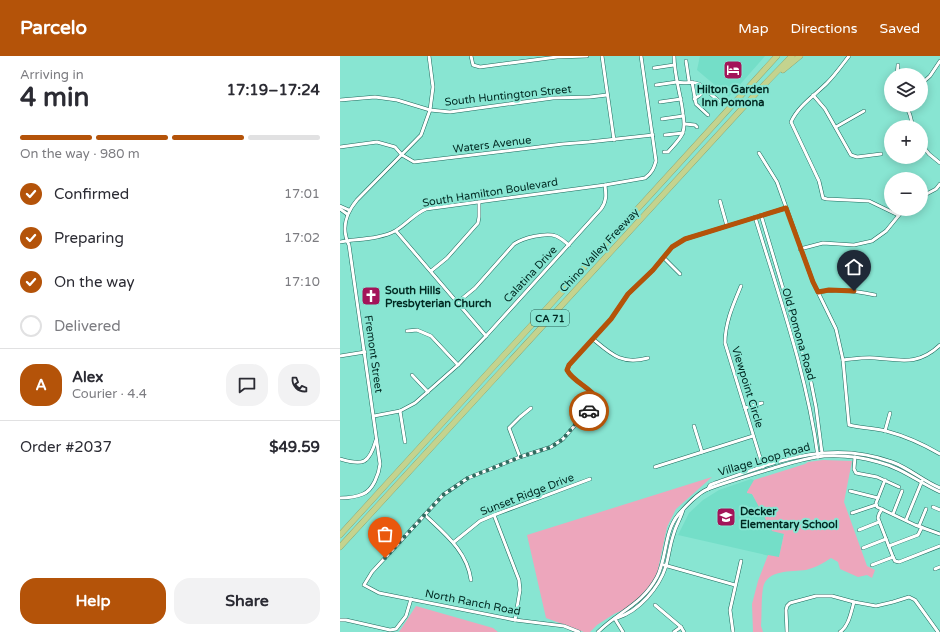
<!DOCTYPE html>
<html lang="en">
<head>
<meta charset="utf-8">
<style>
  :root { --surface:#fff; --page:#f2f2f3; --text:#2b2b33; --muted:#7c7c81; --line:#e1e1e2; --accent:#b45309 }
  body { margin:0; font-family:"Varela Round",sans-serif; background:var(--page); color:var(--text); height:100vh; display:flex; flex-direction:column; font-size:15px; white-space:nowrap }
  * { box-sizing:border-box; margin:0 }
  p { font-size:13px; color:var(--muted) }
  .icon { flex:none; width:22px; height:22px; fill:none; stroke:currentColor; stroke-width:2; stroke-linecap:round; stroke-linejoin:round }
  .map { position:relative; flex:1; overflow:hidden }
  .details { display:flex; flex-direction:column; background:var(--surface); width:340px }
  .details>* { flex:none }
  .buttons { position:absolute; left:544px; top:12px; display:grid; gap:8px }
  .buttons a { display:grid; place-items:center; width:44px; height:44px; border-radius:50%; background:var(--surface); box-shadow:0 2px 10px #0003; font-size:20px }
  .pin { position:absolute; display:grid; place-items:center; width:34px; height:34px; color:#fff; margin:-41px -17px; border-radius:50% 50% 50% 0; rotate:-45deg; box-shadow:0 0 4px #0007 }
  .pin .icon { rotate:45deg }
  .courier { position:absolute; display:grid; place-items:center; width:40px; height:40px; margin:-20px; border:3px solid #b45309; border-radius:50%; background:#fff; color:#222; box-shadow:0 1px 5px #0007 }
  .overview em { font-style:normal; font-weight:700 }
  .overview div { display:flex; flex-direction:column-reverse }
  .overview { display:flex; align-items:center; justify-content:space-between; height:68px; padding:0 20px }
  h1 { font-size:26px; font-weight:700; line-height:30px }
  .bar { display:grid; grid-template-columns:repeat(4,1fr); gap:6px 4px; align-content:center; height:48px; padding:0 20px }
  .bar i { height:5px; border-radius:3px; background:var(--line) }
  .bar .current { background:var(--accent) }
  .bar p { grid-column:span 4 }
  .line { display:flex; align-items:center; gap:10px; padding:0 20px; border-top:1px solid var(--line) }
  .line div { flex:1 }
  .round { display:grid; place-items:center; flex:none; width:42px; height:42px; border-radius:16px; background:var(--page) }
  ol { padding:0 20px; list-style:none }
  li { display:flex; align-items:center; gap:12px; height:44px }
  li p { margin-inline-start:auto }
  li .icon { padding:4px; border-radius:50%; background:var(--accent); color:#fff; stroke-width:4 }
  li:last-child { color:var(--muted) }
  li i { width:22px; height:22px; border:2px solid var(--line); border-radius:50% }
  .primary-button { display:flex; gap:8px; margin-top:auto; padding:8px 20px }
  .primary-button a { flex:1; height:46px; border-radius:16px; background:var(--accent); color:#fff; font-size:16px; font-weight:700; line-height:46px; text-align:center }
  .primary-button a+a { background:var(--page); color:var(--text) }
  header { display:flex; align-items:center; gap:24px; box-sizing:border-box; height:56px; padding:0 20px; background:var(--accent); color:#fff }
  header strong { font-size:19px }
  nav { display:flex; gap:22px; margin-inline-start:auto; font-size:14px }
  main { display:flex; flex:1; min-height:0 }
  .map>svg:first-child { display:block }
</style>
</head>
<body>
<header>
<strong>Parcelo</strong>
<nav><a>Map</a><a>Directions</a><a>Saved</a></nav>
</header>
<main>
<section class="details">
<div class="overview"><div><h1>4 min</h1><p>Arriving in</p></div><em>17:19–17:24</em></div>
<div class="bar"><i class="current"></i><i class="current"></i><i class="current"></i><i></i><p>On the way · 980 m</p></div>
<ol>
<li><svg class="icon" aria-label="check" viewBox="0 0 24 24"><path d="M5 12l5 5 9-10"/></svg>Confirmed<p>17:01</p></li>
<li><svg class="icon" aria-label="check" viewBox="0 0 24 24"><path d="M5 12l5 5 9-10"/></svg>Preparing<p>17:02</p></li>
<li><svg class="icon" aria-label="check" viewBox="0 0 24 24"><path d="M5 12l5 5 9-10"/></svg>On the way<p>17:10</p></li>
<li><i></i>Delivered</li>
</ol>
<div class="line" style="height:72px"><b class="round" style="background:var(--accent);color:#fff">A</b><div><b>Alex</b><p>Courier · 4.4</p></div><a class="round"><svg class="icon" aria-label="chat" viewBox="0 0 24 24"><path d="M4 5h16v11H9l-5 4z"/></svg></a><a class="round"><svg class="icon" aria-label="phone" viewBox="0 0 24 24"><path d="M5 4h4l2 5-3 2q2 4 5 5l2-3 5 2v4C11 20 4 13 5 4z"/></svg></a></div>
<div class="line" style="height:52px"><div>Order #2037</div><b>$49.59</b></div>
<div class="primary-button"><a>Help</a><a>Share</a></div>
</section>
<div class="map">
<svg width="600" height="576" viewBox="0 0 600 576">
  <rect width="100%" height="100%" fill="#88e5d2"/>
  <!-- built -->
  <g fill="#74dec8">
    <path d="M360 0H425L389 41 357 14Z"/>
    <path d="M411 423 414 424 413 427 407 436 412 438 420 451V453L444 477 439 502 338 479 349 457 363 444 379 434Z"/>
  </g>
  <!-- green -->
  <g fill="#eda6bc">
    <path d="M483 404 512 405 504 446 527 510 535 514 532 522 527 519 518 521 500 513 498 506 491 502C484 507 474 512 466 514 451 516 427 513 423 532 421 544 422 558 421 570L423 576H413L412 548 418 525 428 499 439 501 444 478 432 475 412 438 407 437V436L414 424 465 408 468 406Z"/>
    <path d="M372 421 336 453 327 471 317 518 309 531 299 543 285 553 274 558 257 569 250 576H244L206 562 187 479Z"/>
    <path d="M76 550 153 572 158 576H59Z"/>
  </g>
  <g fill="none" stroke-linecap="round" stroke-linejoin="round">
    <defs>
      <g id="minor">
        <path d="M131 0 133 9 140 11 217 1 247 0"/>
        <path d="M262 0 274 84"/>
        <path d="M509 0C502 9 495 19 487 27 475 39 458 50 451 66L479 125 483 142 487 143 529 145 558 159"/>
        <path d="M346 5 349 25"/>
        <path d="M314 12 334 9"/>
        <path d="M557 19 558 9"/>
        <path d="M352 26 356 48 368 59"/>
        <path d="M581 28 590 20 600 5"/>
        <path d="M316 29 337 26C344 28 351 25 359 28L380 46"/>
        <path d="M473 39 485 53 511 99 517 101 541 98"/>
        <path d="M354 43 360 39 365 33"/>
        <path d="M0 44 35 41 57 44 90 54 110 56 213 42 250 41 267 39"/>
        <path d="M320 46 341 43"/>
        <path d="M566 49 570 59 573 71"/>
        <path d="M322 63 343 60"/>
        <path d="M345 68 355 69 357 71"/>
        <path d="M496 71 524 55"/>
        <path d="M325 79 343 77"/>
        <path d="M581 88 589 98 600 107"/>
        <path d="M0 91 37 86 55 91 62 99 74 106 223 88 249 86 313 79"/>
        <path d="M324 96H328C333 90 341 83 343 76 345 70 344 64 343 58 341 39 334 19 334 0"/>
        <path d="M419 97 437 126 473 226 496 273 503 304 509 369C521 372 534 372 546 375 565 380 583 388 600 398"/>
        <path d="M581 141 596 133 600 128"/>
        <path d="M380 145 387 170"/>
        <path d="M0 150 9 154"/>
        <path d="M0 153 7 158"/>
        <path d="M421 159 471 326 476 351 482 397"/>
        <path d="M415 161C439 240 467 319 478 401"/>
        <path d="M56 175 146 280"/>
        <path d="M0 186C16 183 41 183 55 175 67 168 74 158 86 153L265 129 305 122C312 117 314 112 316 105L301 0"/>
        <path d="M460 193 483 187 514 189 532 185 546 175 564 153"/>
        <path d="M324 202 340 218"/>
        <path d="M91 215 107 202 138 167 139 161V146"/>
        <path d="M401 230C393 249 385 267 385 287L423 411"/>
        <path d="M478 236C497 232 517 235 535 239"/>
        <path d="M118 246 135 232 174 188C183 182 206 176 216 180 221 182 225 186 229 189"/>
        <path d="M67 275 77 274 91 280 118 309"/>
        <path d="M253 283C272 299 282 309 308 302"/>
        <path d="M0 300 25 296"/>
        <path d="M503 304C514 303 524 301 535 302 561 304 578 310 600 289"/>
        <path d="M72 319 88 336"/>
        <path d="M405 352 422 347"/>
        <path d="M60 355 65 386"/>
        <path d="M34 360 60 355 75 347 118 309 146 280 261 153C267 145 266 138 265 129"/>
        <path d="M354 370 362 396"/>
        <path d="M545 375 550 357"/>
        <path d="M180 401 169 372 180 361 191 352"/>
        <path d="M515 401 514 413 516 417 537 421 559 431"/>
        <path d="M0 403C23 410 29 408 36 384"/>
        <path d="M315 411 413 380"/>
        <path d="M545 424 536 447 537 451 575 469 600 478"/>
        <path d="M368 433 370 429 375 427C435 406 489 383 552 406 569 412 583 425 600 432"/>
        <path d="M510 435 538 442"/>
        <path d="M0 442C7 442 16 441 23 438 33 434 39 418 40 408L9 189C1 173 6 157 17 144L81 79 90 54 93 31 89 0"/>
        <path d="M593 451 600 454"/>
        <path d="M542 453 539 458 538 462 553 501"/>
        <path d="M512 457 536 449"/>
        <path d="M553 458 562 435"/>
        <path d="M85 459C105 478 127 495 131 524"/>
        <path d="M154 459 179 524 180 534 175 564"/>
        <path d="M566 464 582 425"/>
        <path d="M579 470 586 453"/>
        <path d="M519 474 539 466"/>
        <path d="M114 486 140 465 154 459 250 423"/>
        <path d="M549 490 578 479 582 471"/>
        <path d="M523 492 546 483"/>
        <path d="M324 509 395 529"/>
        <path d="M532 509 553 501 555 505 559 506 600 490"/>
        <path d="M595 513 600 511"/>
        <path d="M315 549 341 571 344 576"/>
        <path d="M277 562C299 555 319 532 326 510 329 499 330 488 334 477 336 469 341 462 343 454"/>
        <path d="M275 563 283 576"/>
        <path d="M0 564H6L50 574 56 573 66 560 71 543"/>
        <path d="M239 576 224 570 175 564 39 537 24 529 32 516 103 439 128 422 180 401 211 391 223 383 237 367 255 349 258 344 256 340 230 319 227 314 229 309 271 263 288 238 313 214 332 191 345 183 446 152"/>
        <path d="M258 576C279 555 302 549 317 521 327 502 324 476 338 459 344 452 359 436 368 433 390 425 414 418 437 411 453 406 467 402 484 400 502 399 521 401 538 406 562 412 578 426 600 436"/>
        <path d="M334 576 341 571"/>
        <path d="M393 576 390 554 401 505"/>
        <path d="M447 576 446 554 447 550 450 547 476 540H492L514 546 536 550 553 546 569 541 575 544 598 576"/>
        <path d="M500 576C509 570 511 556 514 546"/>
      </g>
      <g id="motorway">
        <path d="M443 14 460 0"/>
        <path d="M0 479 437 0"/>
        <path d="M0 491 420 33 452 0"/>
      </g>
    </defs>
    <!-- minor casing -->
    <use href="#minor" stroke="#1d695c" stroke-width="4"/>
    <!-- motorway casing -->
    <use href="#motorway" stroke="#7f9868" stroke-width="6"/>
    <!-- minor -->
    <use href="#minor" stroke="#fff" stroke-width="3"/>
    <!-- motorway -->
    <use href="#motorway" stroke="#c4d38e" stroke-width="5.5"/>
  </g>
  <g fill="none" stroke-linecap="round" stroke-linejoin="round">
    <!-- done -->
    <path stroke="#306b60" stroke-width="4" stroke-dasharray="0 7.2" d="M45 502 103 439 128 422 180 401 211 391 223 383 237 366 249 355"/>
    <!-- route -->
    <path stroke="#b45309" stroke-width="5" d="M249 355 255 349 258 344C251 331 234 327 227 314L229 309 271 263 288 238 313 214 332 191 345 183 446 152 473 226 478 236 489 234 514 235"/>
  </g>
  <!-- icons -->
  <defs>
    <symbol id="hotel-square" viewBox="-11 -11 22 22"><rect x="-9" y="-9" width="18" height="18" rx="4" fill="#a31459" stroke="#88e5d2"/><path d="M-6-4.5h1.5V1H6V5H4.5V3h-9V5H-6ZM-4 0a1.8 1.8 0 1 1 3.6 0ZM.5 0V-2.5h3Q6-2.5 6 0Z" fill="#fff"/></symbol>
    <symbol id="church-square" viewBox="-11 -11 22 22"><rect x="-9" y="-9" width="18" height="18" rx="4" fill="#a31459" stroke="#88e5d2"/><path d="M-1.2-6h2.4v3.5h3.3v2.4h-3.3V6h-2.4V-.1h-3.3v-2.4h3.3Z" fill="#fff"/></symbol>
    <symbol id="school-square" viewBox="-11 -11 22 22"><rect x="-9" y="-9" width="18" height="18" rx="4" fill="#a31459" stroke="#88e5d2"/><path d="M0-5L7-2L0 1L-7-2ZM-4 1L0 2.5L4 1V4Q0 6-4 4Z" fill="#fff"/></symbol>
  </defs>
  <g fill-rule="evenodd">
    <use href="#hotel-square" x="382" y="3" width="22" height="22"/>
    <use href="#church-square" x="20" y="229" width="22" height="22"/>
    <use href="#school-square" x="375" y="450" width="22" height="22"/>
  </g>
  <g text-anchor="middle" stroke-width="4" stroke-linejoin="round" paint-order="stroke">
    <!-- shield labels -->
    <rect fill="#88e5d2" stroke="#296157" stroke-width="1" x="191" y="254" width="38" height="16" rx="3"/>
    <g font-size="10" font-weight="bold" fill="#002922">
      <text x="210" y="266">CA 71</text>
    </g>
    <!-- poi labels -->
    <g font-size="11" font-weight="bold" fill="#002922" stroke="#88e5d2" text-anchor="start">
      <text x="393" y="37" text-anchor="middle">Hilton Garden<tspan x="393" dy="13">Inn Pomona</tspan></text>
      <text x="45" y="238">South Hills<tspan x="45" dy="13">Presbyterian Church</tspan></text>
      <text x="400" y="459">Decker<tspan x="400" dy="13">Elementary School</tspan></text>
    </g>
    <!-- street labels -->
    <g font-size="11" fill="#002922" stroke="#88e5d2">
      <text transform="translate(168 39) rotate(-6)" y="4">South Huntington Street</text>
      <text transform="translate(152 88) rotate(-7)" y="4">Waters Avenue</text>
      <text transform="translate(150 136) rotate(-9)" y="4">South Hamilton Boulevard</text>
      <text transform="translate(259 194) rotate(-47)" y="4">Chino Valley Freeway</text>
      <text transform="translate(190 218) rotate(-47)" y="4">Calatina Drive</text>
      <text transform="translate(459 278) rotate(74)" y="4">Old Pomona Road</text>
      <text transform="translate(34 298) rotate(82)" y="4">Fremont Street</text>
      <text transform="translate(408 331) rotate(73)" y="4">Viewpoint Circle</text>
      <text transform="translate(424 403) rotate(-16)" y="4">Village Loop Road</text>
      <text transform="translate(187 438) rotate(-21)" y="4">Sunset Ridge Drive</text>
      <text transform="translate(133 546) rotate(11)" y="4">North Ranch Road</text>
    </g>
  </g>
</svg>
<div class="buttons">
<a><svg class="icon" aria-label="layers" viewBox="0 0 24 24"><path d="M12 4l9 5-9 5-9-5zM3 14l9 5 9-5"/></svg></a>
<a>+</a>
<a>−</a>
</div>
<div class="pin" style="left:45px;top:502px;background:#ea580c"><svg class="icon" aria-label="bag" viewBox="0 0 24 24"><path d="M5 8h14l-1 12H6zM9 8a3 3 0 0 1 6 0"/></svg></div>
<div class="pin" style="left:514px;top:235px;background:#1f2937"><svg class="icon" aria-label="home" viewBox="0 0 24 24"><path d="M3 11l9-7 9 7M6 9v11h12V9"/></svg></div>
<div class="courier" style="left:249px;top:355px"><svg class="icon" aria-label="car" viewBox="0 0 24 24"><path d="M5 17H2v-5l4-1 3-4h7l3 4 3 1v5h-3M9 17h6M6 11h13"/><circle cx="7" cy="17" r="2"/><circle cx="17" cy="17" r="2"/></svg></div>
</div>
</main>
</body>
</html>
